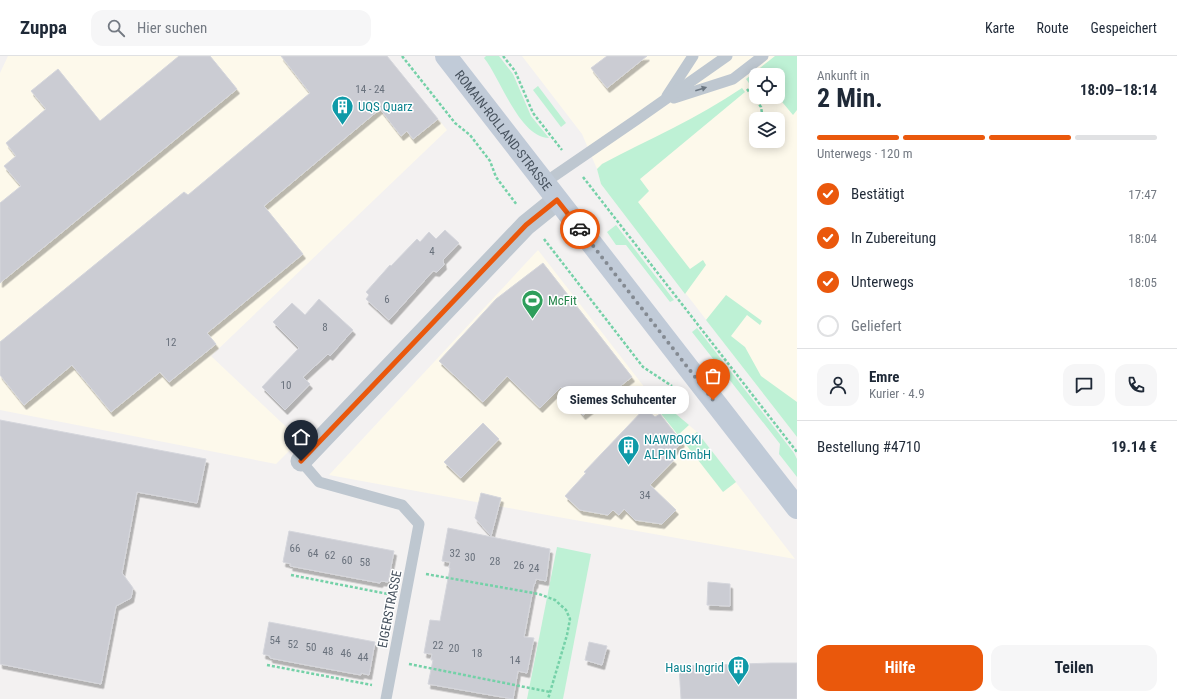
<!DOCTYPE html>
<html lang="de">
<head>
<meta charset="utf-8">
<style>
  :root { --surface:#fff; --page:#f6f6f7; --text:#1f2937; --muted:#747a83; --line:#e0e1e3; --accent:#ea580c }
  body { margin:0; font-family:"Roboto Condensed",sans-serif; background:var(--page); color:var(--text); height:100vh; display:flex; flex-direction:column; font-size:15px; white-space:nowrap }
  * { box-sizing:border-box; margin:0 }
  p { font-size:13px; color:var(--muted) }
  .icon { flex:none; width:22px; height:22px; fill:none; stroke:currentColor; stroke-width:2; stroke-linecap:round; stroke-linejoin:round }
  .map { position:relative; flex:1; overflow:hidden }
  .panel { display:flex; flex-direction:column; background:var(--surface); width:380px }
  .panel>* { flex:none }
  .buttons { position:absolute; left:749px; top:12px; display:grid; gap:8px }
  .buttons a { display:grid; place-items:center; width:36px; height:36px; border-radius:8px; background:var(--surface); box-shadow:0 2px 10px #0003; font-size:20px }
  .pin { position:absolute; display:grid; place-items:center; width:34px; height:34px; color:#fff; margin:-41px -17px; border-radius:50% 50% 50% 0; rotate:-45deg; box-shadow:0 0 4px #0007 }
  .pin .icon { rotate:45deg }
  .courier { position:absolute; display:grid; place-items:center; width:40px; height:40px; margin:-20px; border:3px solid #ea580c; border-radius:50%; background:#fff; color:#222; box-shadow:0 1px 5px #0007 }
  .bubble { position:absolute; height:28px; border-radius:12px; background:var(--surface); box-shadow:0 2px 10px #0003; font-size:13px; font-weight:700; line-height:28px; text-align:center }
  .summary em { font-style:normal; font-weight:700 }
  .summary div { display:flex; flex-direction:column-reverse }
  .summary { display:flex; align-items:center; justify-content:space-between; height:68px; padding:0 20px }
  h1 { font-size:26px; font-weight:700; line-height:30px }
  .bar { display:grid; grid-template-columns:repeat(4,1fr); gap:6px 4px; align-content:center; height:48px; padding:0 20px }
  .bar i { height:5px; border-radius:3px; background:var(--line) }
  .bar .selected { background:var(--accent) }
  .bar p { grid-column:span 4 }
  .line { display:flex; align-items:center; gap:10px; padding:0 20px; border-top:1px solid var(--line) }
  .line div { flex:1 }
  .round { display:grid; place-items:center; flex:none; width:42px; height:42px; border-radius:12px; background:var(--page) }
  ol { padding:0 20px; list-style:none }
  li { display:flex; align-items:center; gap:12px; height:44px }
  li p { margin-inline-start:auto }
  li .icon { padding:4px; border-radius:50%; background:var(--accent); color:#fff; stroke-width:4 }
  li:last-child { color:var(--muted) }
  li i { width:22px; height:22px; border:2px solid var(--line); border-radius:50% }
  .button { display:flex; gap:8px; margin-top:auto; padding:8px 20px }
  .button a { flex:1; height:46px; border-radius:12px; background:var(--accent); color:#fff; font-size:16px; font-weight:700; line-height:46px; text-align:center }
  .button a+a { background:var(--page); color:var(--text) }
  header { display:flex; align-items:center; gap:24px; box-sizing:border-box; height:56px; padding:0 20px; background:var(--surface); border-bottom:1px solid var(--line) }
  header strong { font-size:19px }
  nav { display:flex; gap:22px; margin-inline-start:auto; font-size:14px }
  .search { width:280px; height:36px; background:var(--page); display:flex; align-items:center; gap:10px; box-sizing:border-box; padding:0 14px; border-radius:12px; color:var(--muted); font-size:15px }
  main { display:flex; flex:1; min-height:0 }
  .map>svg:first-child { display:block }
</style>
</head>
<body>
<header>
<strong>Zuppa</strong>
<div class="search"><svg class="icon" aria-label="search" viewBox="0 0 24 24"><circle cx="10" cy="10" r="6"/><path d="M15 15l6 6"/></svg>Hier suchen</div>
<nav><a>Karte</a><a>Route</a><a>Gespeichert</a></nav>
</header>
<main>
<div class="map">
<svg width="797" height="643" viewBox="0 0 797 643">
  <defs>
    <filter id="shadow"><feDropShadow dx="2.5" dy="4.5" stdDeviation="0" flood-color="#0004"/></filter>
  </defs>
  <rect width="100%" height="100%" fill="#f3f1f1"/>
  <!-- commercial -->
  <g fill="#fdf9eb" fill-rule="evenodd">
    <path d="M8 0H387L447 74 211 300 300 384 276 408 0 354V17Z"/>
    <path d="M522 0H797V381L601 128 597 113 582 78ZM756 19H778V41H756ZM756 63H778V85H756Z"/>
    <path d="M538 194 645 332 697 376 795 503 558 461 329 419Z"/>
  </g>
  <!-- green -->
  <g fill="#bef1d5">
    <path d="M486 0H499L513 18 531 60 549 82C519 81 501 23 484 2Z"/>
    <path d="M775 0H797V54L793 59 778 41V19H756V37L746 23Z"/>
    <path d="M538 30 566 67 561 71 533 34Z"/>
    <path d="M742 32 745 36 640 123 649 135 638 146 690 213 703 204 706 209 685 238 601 128 597 113 602 108C649 83 698 62 742 32Z"/>
    <path d="M616 169 674 244 670 246 626 189H616L607 176Z"/>
    <path d="M726 239 762 265 760 269 747 259 731 280 745 291 761 320 797 346V381L706 264Z"/>
    <path d="M697 272 794 397 797 403V421L779 398 780 388 692 276Z"/>
    <path d="M645 332 689 369 678 379 642 334Z"/>
    <path d="M697 376 736 426 723 436 684 386Z"/>
    <path d="M557 491 591 498 563 643H527Z"/>
  </g>
  <!-- building -->
  <g fill="#cbccd3" stroke="#d5d6dc" filter="url(#shadow)">
    <path d="M179 0H210L237 33 0 227V147L21 130 4 110 16 100 6 87 46 53 31 35 58 13 100 65Z"/>
    <path d="M281 0H387L438 63 413 83 407 75 401 80 380 53 264 150 303 198 207 277 216 288 169 326 160 316 111 356 72 309 24 349 0 319V286L184 136 188 139 310 37Z"/>
    <path d="M607 0H647L607 32 591 12Z"/>
    <path d="M445 174 459 187 443 204 444 209 437 216 433 215 389 264 366 243 369 239 366 236 390 209 391 210 417 183 420 186 429 176 436 183Z"/>
    <path d="M543 207 632 321 583 359 561 331 540 352 507 320 483 346 439 305 496 243Z"/>
    <path d="M319 243 353 274 330 300 328 298 303 321 310 328 285 354 262 331 299 292 273 266 292 247 305 259Z"/>
    <path d="M645 352 655 361 660 358 682 386 669 400 674 404 650 429 676 454 662 468 635 464 624 453 619 459 613 454 608 459 580 454 565 440 586 417 584 416Z"/>
    <path d="M0 364 206 403 197 447 137 436 122 517 133 532 131 542 116 550 101 628 0 608Z"/>
    <path d="M483 367 499 383 461 422 444 406Z"/>
    <path d="M481 437 501 442 491 480 475 462Z"/>
    <path d="M448 472 550 493 546 525 536 523 535 528H534L524 581 534 582 527 617 518 615 513 643 428 628 433 604H431L432 598 424 597 430 564 440 565 450 512H449L450 506 442 505Z"/>
    <path d="M289 475 394 495 388 526 381 525 380 527 290 510 291 508 283 506Z"/>
    <path d="M708 526 730 528V550L707 549Z"/>
    <path d="M269 566 375 586 369 619 361 617V619L312 610 270 602V600L263 598Z"/>
    <path d="M589 586 607 590 602 609 585 604Z"/>
    <path d="M772 607H797V643H681L679 610Z"/>
  </g>
  <g fill="none" stroke-linecap="round" stroke-linejoin="round">
    <!-- path -->
    <g stroke="#75d1a8" stroke-width="2.5" stroke-dasharray="3 2" stroke-linecap="butt">
      <path d="M402 0 455 67 470 79 490 105 496 121 517 149"/>
      <path d="M503 0 515 15 533 57 562 94"/>
      <path d="M747 33 761 51 763 63"/>
      <path d="M583 121 797 396"/>
      <path d="M544 183 643 311 672 330"/>
      <path d="M426 518 539 538 555 544 566 554 570 563 567 579 548 643"/>
      <path d="M291 519 388 538"/>
      <path d="M409 608 550 636"/>
      <path d="M267 609 372 629"/>
    </g>
    <!-- service -->
    <g stroke="#bec7d0" stroke-width="11">
      <path d="M667 40 693 0"/>
      <path d="M674 42 733 23 763 0"/>
      <path d="M544 127 636 64 727 0"/>
      <path d="M301 405 319 426 402 449 419 468 386 643"/>
    </g>
    <!-- minor -->
    <path stroke="#bec7d0" stroke-width="21" d="M301 405 526 169 557 144"/>
    <!-- secondary -->
    <path stroke="#c1cbd8" stroke-width="22" id="s1" d="M446 0 797 452"/>
  </g>
  <!-- one-way arrows -->
  <defs><path id="oneway-solid" d="M-6-.8H1V-3.2L6.5 0L1 3.2V.8H-6Z"/></defs>
  <use fill="#6b7681" href="#oneway-solid" transform="translate(701 33) rotate(-18)"/>
  <g fill="none" stroke-linecap="round" stroke-linejoin="round">
    <!-- done -->
    <path stroke="#848a92" stroke-width="4" stroke-dasharray="0 7.2" d="M580 173 713 344"/>
    <!-- route -->
    <path stroke="#ea580c" stroke-width="5" d="M301 405 526 169 557 144 580 173"/>
  </g>
  <!-- icons -->
  <defs>
    <symbol id="building-pin" viewBox="-11 -11 22 30"><path d="M0 17L-7.5 6A9.5 9.5 0 1 1 7.5 6Z" fill="#0f9aa8" stroke="#fff"/><path d="M-4-6H4V6H1V3H-1V6H-4ZM-2.5-4.3h1.7v1.8h-1.7ZM.8-4.3h1.7v1.8H.8ZM-2.5-1h1.7V.8h-1.7ZM.8-1h1.7V.8H.8Z" fill="#fff"/></symbol>
    <symbol id="stadium-pin" viewBox="-11 -11 22 30"><path d="M0 17L-7.5 6A9.5 9.5 0 1 1 7.5 6Z" fill="#2e9e5b" stroke="#fff"/><path d="M0-5a6.5 5 0 1 0 0 10a6.5 5 0 1 0 0-10ZM-3.5-1.8h7v3.6h-7Z" fill="#fff"/></symbol>
  </defs>
  <g fill-rule="evenodd">
    <use href="#building-pin" x="330" y="38" width="25" height="34"/>
    <use href="#stadium-pin" x="520" y="232" width="25" height="34"/>
    <use href="#building-pin" x="616" y="378" width="25" height="34"/>
    <use href="#building-pin" x="726" y="598" width="25" height="34"/>
  </g>
  <g text-anchor="middle" stroke-width="3" stroke-linejoin="round" paint-order="stroke">
    <!-- number labels -->
    <g font-size="11" fill="#69717c">
      <text x="370" y="37">14 - 24</text>
      <text x="432" y="199">4</text>
      <text x="387" y="247">6</text>
      <text x="325" y="275">8</text>
      <text x="171" y="290">12</text>
      <text x="286" y="333">10</text>
      <text x="645" y="443">34</text>
      <text x="295" y="496">66</text>
      <text x="313" y="501">64</text>
      <text x="455" y="501">32</text>
      <text x="330" y="503">62</text>
      <text x="470" y="505">30</text>
      <text x="347" y="508">60</text>
      <text x="495" y="509">28</text>
      <text x="365" y="510">58</text>
      <text x="519" y="513">26</text>
      <text x="534" y="516">24</text>
      <text x="275" y="588">54</text>
      <text x="293" y="592">52</text>
      <text x="438" y="593">22</text>
      <text x="311" y="595">50</text>
      <text x="454" y="596">20</text>
      <text x="328" y="599">48</text>
      <text x="346" y="601">46</text>
      <text x="477" y="601">18</text>
      <text x="363" y="605">44</text>
      <text x="515" y="608">14</text>
    </g>
    <!-- culture labels -->
    <g font-size="13" fill="#0d838f" stroke="#fff" text-anchor="start">
      <text x="358" y="55">UQS Quarz</text>
      <text x="644" y="388">NAWROCKI<tspan x="644" dy="15">ALPIN GmbH</tspan></text>
      <text x="724" y="616" text-anchor="end">Haus Ingrid</text>
    </g>
    <!-- street labels -->
    <g font-size="13" fill="#48535f" stroke="#fff">
      <text dy="5" stroke="none"><textPath href="#s1" startOffset="94">ROMAIN-ROLLAND-STRASSE</textPath></text>
      <text transform="translate(389 553) rotate(-79)" y="5">EIGERSTRASSE</text>
    </g>
    <!-- leisure labels -->
    <g font-size="13" fill="#27864d" stroke="#fff" text-anchor="start">
      <text x="548" y="249">McFit</text>
    </g>
  </g>
</svg>
<div class="buttons">
<a><svg class="icon" aria-label="locate" viewBox="0 0 24 24"><circle cx="12" cy="12" r="6"/><path d="M12 2v4M12 18v4M2 12h4M18 12h4"/></svg></a>
<a><svg class="icon" aria-label="layers" viewBox="0 0 24 24"><path d="M12 4l9 5-9 5-9-5zM3 14l9 5 9-5"/></svg></a>
</div>
<div class="pin" style="left:713px;top:344px;background:#ea580c"><svg class="icon" aria-label="bag" viewBox="0 0 24 24"><path d="M5 8h14l-1 12H6zM9 8a3 3 0 0 1 6 0"/></svg></div>
<div class="pin" style="left:301px;top:405px;background:#1f2937"><svg class="icon" aria-label="home" viewBox="0 0 24 24"><path d="M3 11l9-7 9 7M6 9v11h12V9"/></svg></div>
<div class="courier" style="left:580px;top:173px"><svg class="icon" aria-label="car" viewBox="0 0 24 24"><path d="M5 17H2v-5l4-1 3-4h7l3 4 3 1v5h-3M9 17h6M6 11h13"/><circle cx="7" cy="17" r="2"/><circle cx="17" cy="17" r="2"/></svg></div>
<div class="bubble" style="left:557px;top:330px;width:132px">Siemes Schuhcenter</div>
</div>
<section class="panel">
<div class="summary"><div><h1>2 Min.</h1><p>Ankunft in</p></div><em>18:09–18:14</em></div>
<div class="bar"><i class="selected"></i><i class="selected"></i><i class="selected"></i><i></i><p>Unterwegs · 120 m</p></div>
<ol>
<li><svg class="icon" aria-label="check" viewBox="0 0 24 24"><path d="M5 12l5 5 9-10"/></svg>Bestätigt<p>17:47</p></li>
<li><svg class="icon" aria-label="check" viewBox="0 0 24 24"><path d="M5 12l5 5 9-10"/></svg>In Zubereitung<p>18:04</p></li>
<li><svg class="icon" aria-label="check" viewBox="0 0 24 24"><path d="M5 12l5 5 9-10"/></svg>Unterwegs<p>18:05</p></li>
<li><i></i>Geliefert</li>
</ol>
<div class="line" style="height:72px"><a class="round"><svg class="icon" aria-label="person" viewBox="0 0 24 24"><circle cx="12" cy="8" r="4"/><path d="M4 21q1-7 8-7t8 7"/></svg></a><div><b>Emre</b><p>Kurier · 4.9</p></div><a class="round"><svg class="icon" aria-label="chat" viewBox="0 0 24 24"><path d="M4 5h16v11H9l-5 4z"/></svg></a><a class="round"><svg class="icon" aria-label="phone" viewBox="0 0 24 24"><path d="M5 4h4l2 5-3 2q2 4 5 5l2-3 5 2v4C11 20 4 13 5 4z"/></svg></a></div>
<div class="line" style="height:52px"><div>Bestellung #4710</div><b>19.14 €</b></div>
<div class="button"><a>Hilfe</a><a>Teilen</a></div>
</section>
</main>
</body>
</html>
